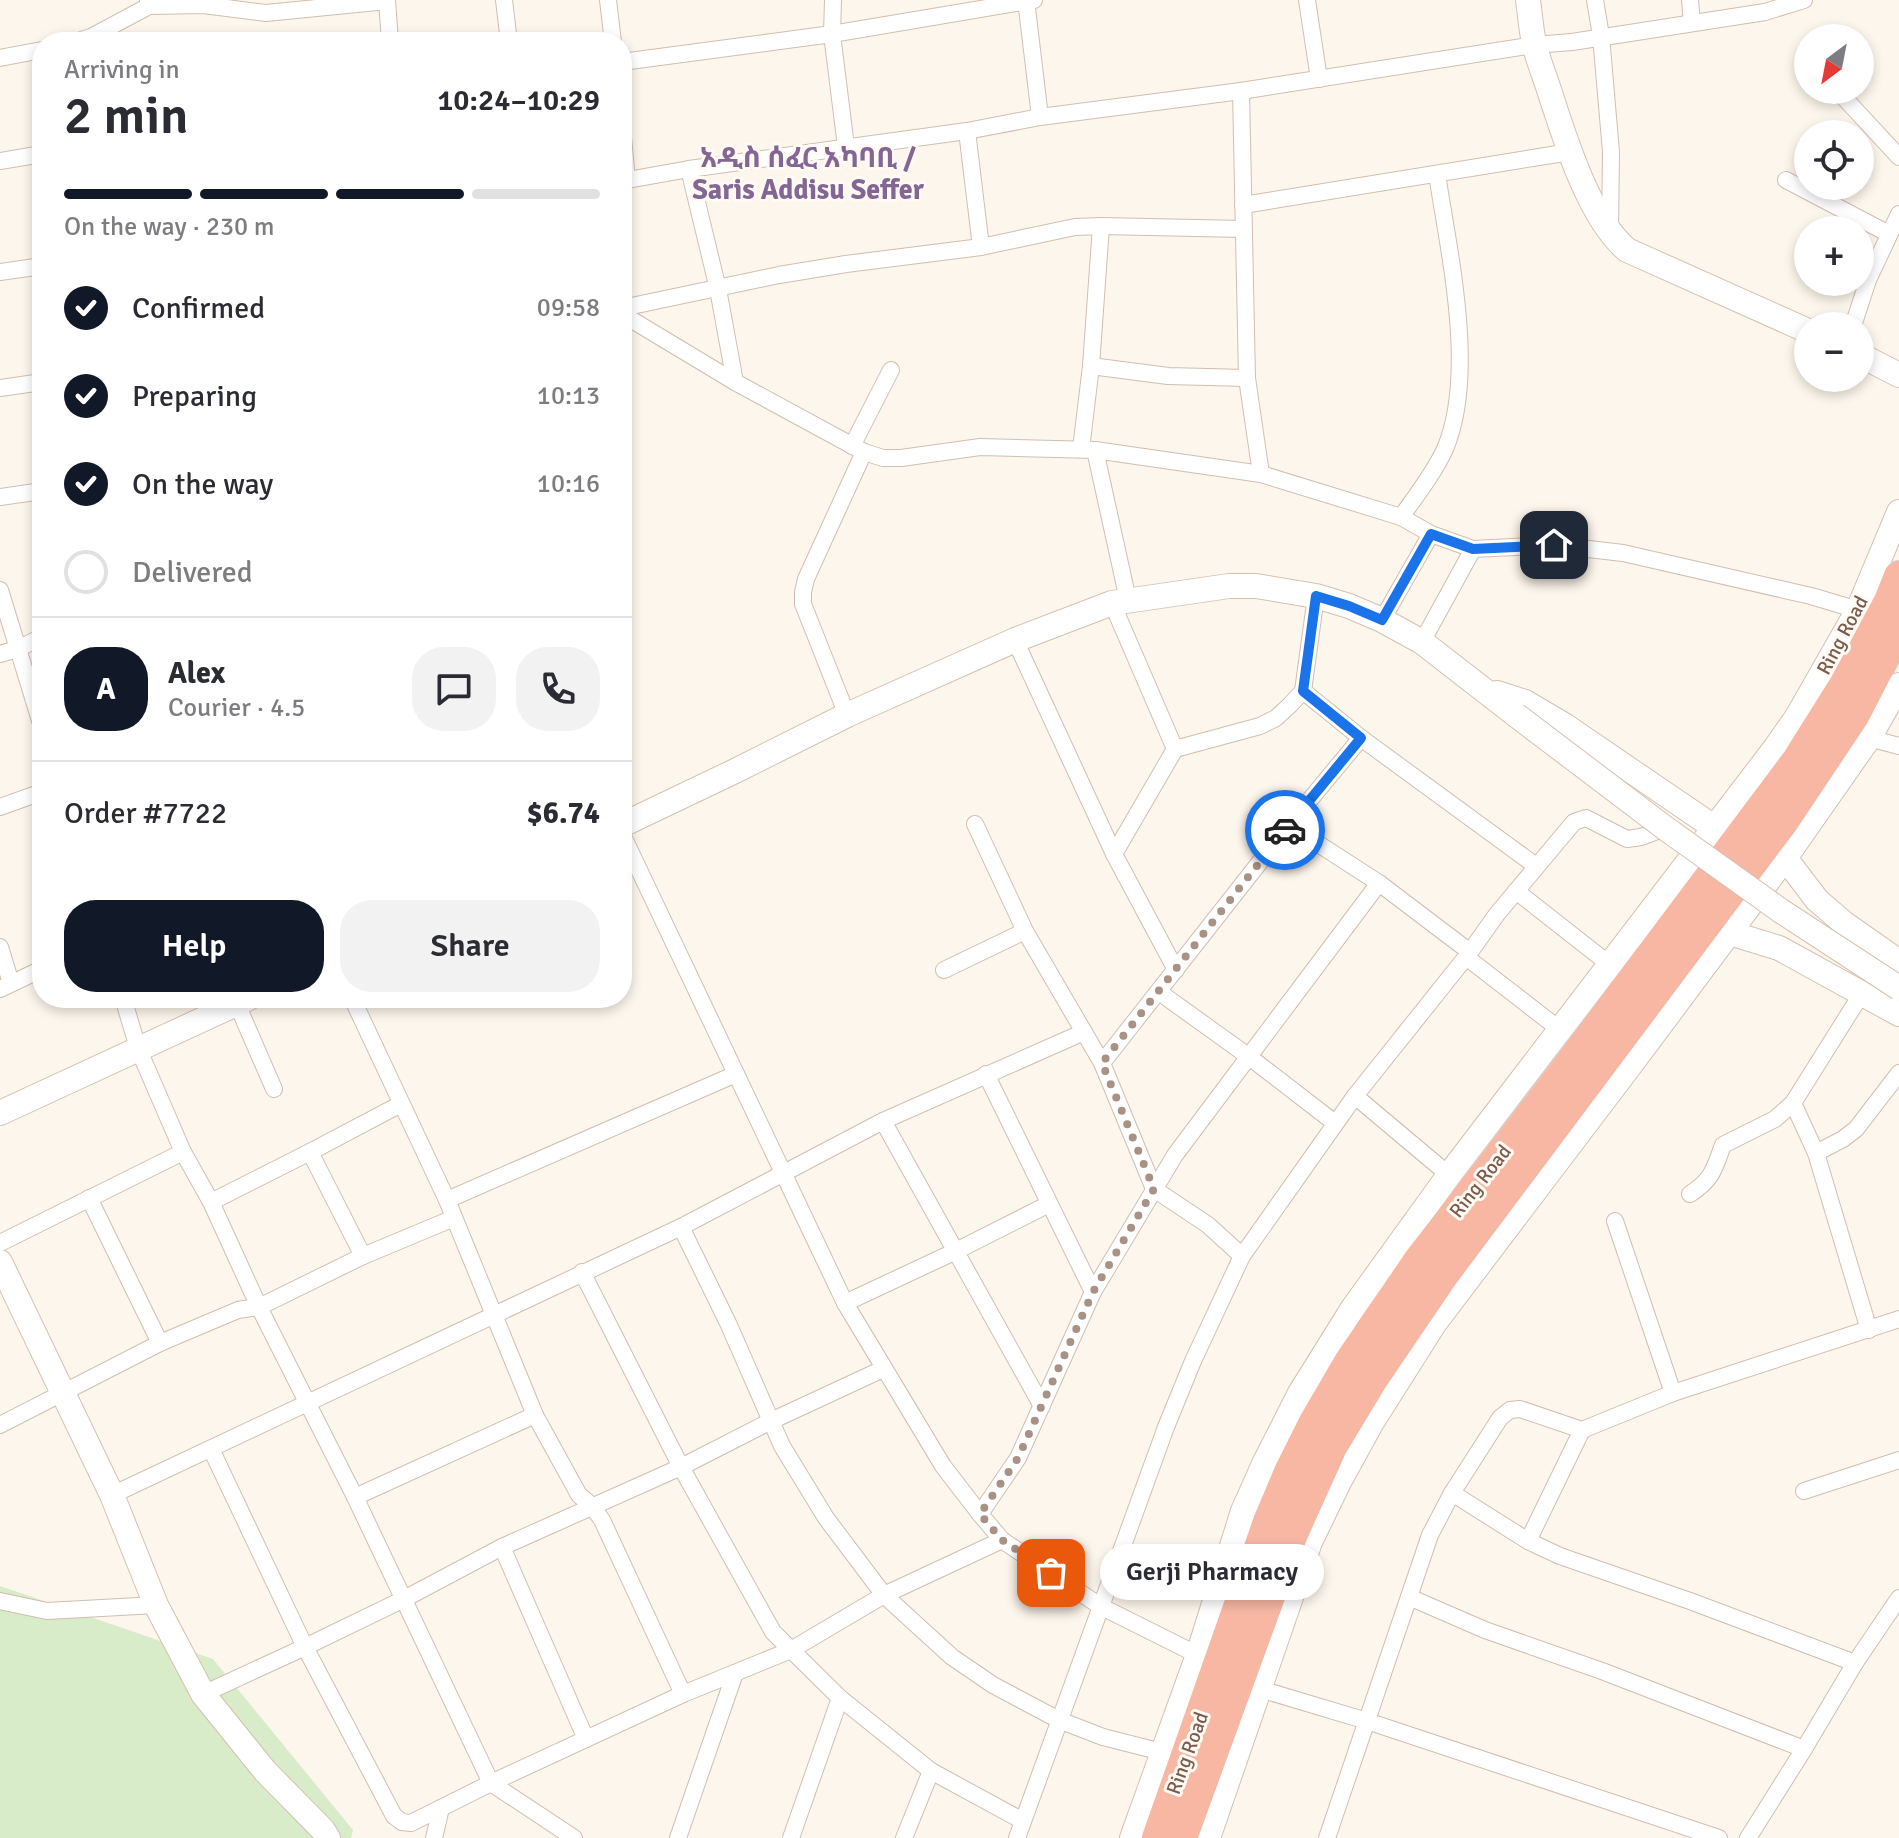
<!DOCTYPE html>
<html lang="en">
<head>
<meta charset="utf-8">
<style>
  :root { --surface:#fff; --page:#f2f2f3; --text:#2b2b33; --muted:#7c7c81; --line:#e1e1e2; --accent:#111827 }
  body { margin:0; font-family:Signika,"Noto Sans Ethiopic",sans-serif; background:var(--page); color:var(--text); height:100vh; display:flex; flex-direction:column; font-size:30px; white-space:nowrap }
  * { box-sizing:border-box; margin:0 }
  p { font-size:26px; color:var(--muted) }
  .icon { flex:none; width:44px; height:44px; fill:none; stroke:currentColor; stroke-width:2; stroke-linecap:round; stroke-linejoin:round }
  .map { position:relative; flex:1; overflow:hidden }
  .drawer { position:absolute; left:32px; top:32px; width:600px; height:976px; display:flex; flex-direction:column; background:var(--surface); border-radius:32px; box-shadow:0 4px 12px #0003 }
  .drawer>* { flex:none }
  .needle { width:52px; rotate:212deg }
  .controls { position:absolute; left:1794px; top:24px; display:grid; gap:16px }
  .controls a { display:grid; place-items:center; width:80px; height:80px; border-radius:50%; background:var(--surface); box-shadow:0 4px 12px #0003; font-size:40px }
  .pin { position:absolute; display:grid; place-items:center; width:68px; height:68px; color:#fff; margin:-34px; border-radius:16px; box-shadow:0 4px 12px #0006 }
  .courier { position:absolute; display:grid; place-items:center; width:80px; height:80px; margin:-40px; border:6px solid #1a73e8; border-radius:50%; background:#fff; color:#222; box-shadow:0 2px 10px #0007 }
  .bubble { position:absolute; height:56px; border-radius:28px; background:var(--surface); box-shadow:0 4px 12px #0003; font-size:26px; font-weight:600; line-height:56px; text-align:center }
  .headline em { font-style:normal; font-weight:600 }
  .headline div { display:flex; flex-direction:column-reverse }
  .headline { display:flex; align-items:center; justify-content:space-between; height:136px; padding:0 32px }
  h1 { font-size:52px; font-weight:600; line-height:60px }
  .bar { display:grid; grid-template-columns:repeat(4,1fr); gap:12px 8px; align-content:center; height:96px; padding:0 32px }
  .bar i { height:10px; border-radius:6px; background:var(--line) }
  .bar .on { background:var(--accent) }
  .bar p { grid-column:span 4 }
  .line { display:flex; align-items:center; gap:20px; padding:0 32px; border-top:2px solid var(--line) }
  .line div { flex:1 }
  .round { display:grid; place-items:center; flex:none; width:84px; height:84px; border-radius:32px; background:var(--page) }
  ol { padding:0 32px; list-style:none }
  li { display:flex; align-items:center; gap:24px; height:88px }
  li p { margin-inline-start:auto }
  li .icon { padding:8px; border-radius:50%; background:var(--accent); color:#fff; stroke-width:4 }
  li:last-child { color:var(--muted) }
  li i { width:44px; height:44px; border:4px solid var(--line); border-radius:50% }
  .cta { display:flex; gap:16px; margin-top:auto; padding:16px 32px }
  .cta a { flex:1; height:92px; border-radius:32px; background:var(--accent); color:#fff; font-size:32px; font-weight:600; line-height:92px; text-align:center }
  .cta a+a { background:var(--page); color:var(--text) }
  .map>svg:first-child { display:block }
</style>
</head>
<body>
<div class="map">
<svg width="1899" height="1838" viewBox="0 0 1899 1838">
  <rect width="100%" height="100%" fill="#fdf6ec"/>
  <!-- green -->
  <path fill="#d8ecc9" d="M0 1586 213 1659 353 1830 351 1838H0Z"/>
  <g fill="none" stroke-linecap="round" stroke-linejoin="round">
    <defs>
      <g id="street">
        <path d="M148 0 149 6 203 5 266 13 387 1"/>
        <path d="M387 0 390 42"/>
        <path d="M504 0 509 42"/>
        <path d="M608 0 613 42"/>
        <path d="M833 0 832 34 846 147"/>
        <path d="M1026 0 1040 117"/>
        <path d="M1307 0 1319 79"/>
        <path d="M1595 0 1601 36 1611 152 1610 230"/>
        <path d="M1690 0 1692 23"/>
        <path d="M75 42 91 37 149 6"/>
        <path d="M0 58 42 50"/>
        <path d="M622 62 832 34 1034 0"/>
        <path d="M1837 90 1899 157"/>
        <path d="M1241 91 1247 378 1261 474 1401 517 1431 534 1473 549 1554 545 1623 553 1811 596 1858 610"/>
        <path d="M622 126 627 180"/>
        <path d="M967 131 981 247"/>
        <path d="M0 161 42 154"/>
        <path d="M689 169 718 289 735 382 864 452 883 458H901L980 447 1095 450 1261 474"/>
        <path d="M1786 180 1889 234"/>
        <path d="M622 181 689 169 967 131 1040 117 1241 91 1534 45 1572 42 1765 12 1804 0"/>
        <path d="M1243 205 1570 152"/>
        <path d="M1101 226 1243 229"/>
        <path d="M0 272 42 266"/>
        <path d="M622 308 779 275 846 264 981 247 1075 227 1101 226 1091 366 1081 449"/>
        <path d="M622 314 735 382"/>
        <path d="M1853 326 1868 280 1899 214"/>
        <path d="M1091 366 1168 376 1247 378"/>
        <path d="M0 388 42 382"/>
        <path d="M852 446 891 370"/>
        <path d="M1095 450 1128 600"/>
        <path d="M0 497 42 491"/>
        <path d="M1401 517C1416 496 1434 473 1445 449 1477 373 1449 254 1437 174"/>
        <path d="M0 590 42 727"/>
        <path d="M1112 603 1175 749"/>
        <path d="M1382 620 1431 534"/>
        <path d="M1015 640 1114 854 1176 970"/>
        <path d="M1422 642 1473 549"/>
        <path d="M0 654 17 649 42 637"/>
        <path d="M1303 691 1361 738"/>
        <path d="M847 715 803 604V592L806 579 864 452"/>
        <path d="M1869 738 1899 746"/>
        <path d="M0 807 42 792"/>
        <path d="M975 824 1025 931 1102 1063"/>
        <path d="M1289 825 1361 738 1536 866"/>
        <path d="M622 834 845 1303 943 1466 980 1514 1002 1540 1100 1606 1198 1655"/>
        <path d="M1114 854 1175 749 1260 726 1276 718 1290 705 1303 691 1316 596"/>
        <path d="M1516 891 1609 964"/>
        <path d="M0 947 11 983"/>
        <path d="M1466 957 1559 1029"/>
        <path d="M944 970 1025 931"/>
        <path d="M0 989 42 969"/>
        <path d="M1159 992 1248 1056 1335 1123"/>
        <path d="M1862 993 1793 1103 1816 1153 1869 1330"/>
        <path d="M123 998 138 1048 183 1152 211 1202 259 1307 355 1497 491 1783 574 1838"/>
        <path d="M352 998 447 1200 535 1415 579 1495 591 1505 602 1520 683 1694"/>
        <path d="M237 1004 274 1089"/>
        <path d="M986 1074 1093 1292"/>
        <path d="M1355 1096 1449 1175"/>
        <path d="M883 1121 1042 1406"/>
        <path d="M310 1152 363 1256"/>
        <path d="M1816 1153 1843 1139 1856 1129 1899 1073"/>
        <path d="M1690 1194C1713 1179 1714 1169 1723 1145L1775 1119 1793 1103"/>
        <path d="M89 1198 160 1343"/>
        <path d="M447 1200 736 1074"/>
        <path d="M211 1202 310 1152 401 1104"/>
        <path d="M1615 1221 1673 1393"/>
        <path d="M681 1227 728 1323 782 1446 826 1518 884 1595 952 1657 993 1685 1059 1720 1103 1737 1162 1752"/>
        <path d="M0 1243 183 1152"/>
        <path d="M1242 1256 1208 1225 1154 1189 1102 1063 1289 825 1379 883 1470 952"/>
        <path d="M582 1272 681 1467 773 1632 840 1698 931 1771 1023 1821"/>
        <path d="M845 1303 954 1252 1049 1204"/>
        <path d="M0 1425 160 1343 238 1310 259 1307 363 1256 454 1218"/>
        <path d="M211 1449 305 1647 394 1816 402 1822 411 1823 491 1783 683 1694 791 1650 884 1595 1002 1540"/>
        <path d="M1804 1491 1899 1460"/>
        <path d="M1452 1493 1528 1541 1560 1556 1690 1601 1855 1663"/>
        <path d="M112 1495 681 1227 883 1121 1084 1032"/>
        <path d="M355 1497 535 1415"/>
        <path d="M980 1514 1018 1458 1093 1292 1175 1155 1379 883"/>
        <path d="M1528 1541 1582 1430"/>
        <path d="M502 1547 586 1739"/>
        <path d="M1409 1597 1485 1630 1602 1671 1804 1749"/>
        <path d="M0 1601 47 1611 156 1605"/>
        <path d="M1260 1689 1367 1721 1719 1838"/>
        <path d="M203 1694 305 1647 404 1599 502 1547 681 1467 771 1421 883 1369"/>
        <path d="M434 1838 441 1808"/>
        <path d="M678 1838 735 1673"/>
        <path d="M791 1838 840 1698"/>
        <path d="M904 1838 931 1771"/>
        <path d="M1017 1838 1166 1427 1193 1361 1242 1256 1355 1096 1470 952 1497 914 1574 822 1586 818 1627 839 1641 837 1665 828"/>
        <path d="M1327 1838 1430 1535 1452 1493 1500 1418 1510 1410 1520 1409 1582 1430 1673 1393 1899 1319"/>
        <path d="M1748 1838 1804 1749 1855 1663 1899 1598"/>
      </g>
      <g id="secondary">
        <path d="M1528 0C1530 14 1531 29 1534 43 1538 61 1546 79 1551 96 1566 142 1590 219 1627 250L1808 331"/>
        <path d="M1860 355 1899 375"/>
        <path d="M1497 693 1525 702 1564 725 1715 828"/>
        <path d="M622 825 733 772 847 715 1015 640 1112 603 1229 586H1256L1316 596 1349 606 1382 620 1422 642 1516 715"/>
        <path d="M1785 858 1817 900 1845 924 1899 962"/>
        <path d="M1730 933 1779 948 1899 1014"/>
        <path d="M0 1113 249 998"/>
        <path d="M0 1262 112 1495 156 1605 203 1694 265 1771 323 1830 328 1838"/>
        <path d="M1132 1838 1198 1655 1243 1511 1264 1464 1300 1393 1353 1308 1449 1175 1776 747 1797 717 1858 610 1899 512"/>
        <path d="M1208 1838 1310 1542 1339 1482 1372 1422 1434 1324 1632 1063 1785 858 1869 738 1899 685"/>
      </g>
      <g id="highway">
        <path d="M1157 1838 1267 1525 1289 1472 1314 1422 1349 1362 1418 1261 1547 1094 1797 760 1844 685 1889 601 1899 576"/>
        <path d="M1182 1838 1292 1536 1332 1447 1373 1379 1443 1276 1784 821 1854 716 1899 629"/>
      </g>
    </defs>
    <!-- street casing -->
    <use href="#street" stroke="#d1beb0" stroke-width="18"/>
    <!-- secondary casing -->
    <use href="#secondary" stroke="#d6c0b0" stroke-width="26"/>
    <!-- highway casing -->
    <use href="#highway" stroke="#dad1cd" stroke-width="32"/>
    <!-- street -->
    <use href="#street" stroke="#fff" stroke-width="16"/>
    <!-- secondary -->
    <use href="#secondary" stroke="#fff" stroke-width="24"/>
    <!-- highway -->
    <use href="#highway" stroke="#f7b7a3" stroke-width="30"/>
    <defs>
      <path id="secondary-bridge" d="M1516 715 1665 828 1781 911 1899 988"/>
    </defs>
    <!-- secondary-bridge casing -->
    <use href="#secondary-bridge" stroke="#d6c0b0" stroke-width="26" stroke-linecap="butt"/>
    <!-- secondary-bridge -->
    <use href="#secondary-bridge" stroke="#fff" stroke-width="24"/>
  </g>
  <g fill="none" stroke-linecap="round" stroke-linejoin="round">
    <!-- done -->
    <path stroke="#a89285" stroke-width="8" stroke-dasharray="0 14.4" d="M1051 1573 1002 1540 980 1514 1018 1458 1093 1292 1154 1189 1102 1063 1285 830"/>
    <!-- route -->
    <path stroke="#1a73e8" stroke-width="10" d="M1285 830 1361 738 1303 691 1316 596 1349 606 1382 620 1431 534 1473 549 1554 545"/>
  </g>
  <g text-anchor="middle" stroke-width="6" stroke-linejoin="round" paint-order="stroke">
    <!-- street labels -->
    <g font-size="20" fill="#7a5c4d" stroke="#fffaf3">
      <text transform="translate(1842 635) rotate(-62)" y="7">Ring Road</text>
      <text transform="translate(1480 1181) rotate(-52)" y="7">Ring Road</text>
      <text transform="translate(1187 1753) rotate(-70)" y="7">Ring Road</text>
    </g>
    <!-- district labels -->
    <g font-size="28" font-weight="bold" fill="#846695" stroke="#fffaf3">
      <text x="808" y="167">አዲስ ሰፈር አካባቢ /<tspan x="808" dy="32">Saris Addisu Seffer</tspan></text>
    </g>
  </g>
</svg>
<div class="controls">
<a><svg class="needle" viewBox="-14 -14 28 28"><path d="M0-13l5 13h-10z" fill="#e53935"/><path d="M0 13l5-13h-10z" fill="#7c7c81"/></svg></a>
<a><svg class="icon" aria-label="locate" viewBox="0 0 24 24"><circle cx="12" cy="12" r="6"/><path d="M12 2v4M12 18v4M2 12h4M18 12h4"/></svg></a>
<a>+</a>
<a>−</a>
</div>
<div class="pin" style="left:1051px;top:1573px;background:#ea580c"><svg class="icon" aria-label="bag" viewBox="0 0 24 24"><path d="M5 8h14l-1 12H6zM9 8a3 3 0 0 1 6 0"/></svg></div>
<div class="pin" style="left:1554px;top:545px;background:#1f2937"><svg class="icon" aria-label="home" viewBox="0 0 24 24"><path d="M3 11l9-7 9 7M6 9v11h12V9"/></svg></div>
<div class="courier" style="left:1285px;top:830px"><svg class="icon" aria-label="car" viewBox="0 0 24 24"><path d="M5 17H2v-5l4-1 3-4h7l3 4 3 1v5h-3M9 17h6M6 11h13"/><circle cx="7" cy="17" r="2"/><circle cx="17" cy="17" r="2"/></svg></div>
<div class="bubble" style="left:1100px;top:1544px;width:224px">Gerji Pharmacy</div>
<section class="drawer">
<div class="headline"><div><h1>2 min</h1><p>Arriving in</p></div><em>10:24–10:29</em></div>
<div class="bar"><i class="on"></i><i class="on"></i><i class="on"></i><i></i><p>On the way · 230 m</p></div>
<ol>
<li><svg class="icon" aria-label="check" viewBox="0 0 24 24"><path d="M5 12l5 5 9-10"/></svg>Confirmed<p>09:58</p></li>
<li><svg class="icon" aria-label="check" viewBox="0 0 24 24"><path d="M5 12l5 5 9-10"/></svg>Preparing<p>10:13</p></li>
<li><svg class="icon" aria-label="check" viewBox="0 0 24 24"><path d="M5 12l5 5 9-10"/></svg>On the way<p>10:16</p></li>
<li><i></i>Delivered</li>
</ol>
<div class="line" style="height:144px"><b class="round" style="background:var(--accent);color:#fff">A</b><div><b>Alex</b><p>Courier · 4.5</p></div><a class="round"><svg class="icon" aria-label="chat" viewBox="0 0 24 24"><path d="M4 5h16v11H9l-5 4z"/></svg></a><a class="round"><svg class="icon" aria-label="phone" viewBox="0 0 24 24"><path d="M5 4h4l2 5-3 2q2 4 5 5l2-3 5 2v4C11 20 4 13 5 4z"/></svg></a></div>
<div class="line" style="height:104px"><div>Order #7722</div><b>$6.74</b></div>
<div class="cta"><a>Help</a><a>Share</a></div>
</section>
</div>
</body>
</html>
